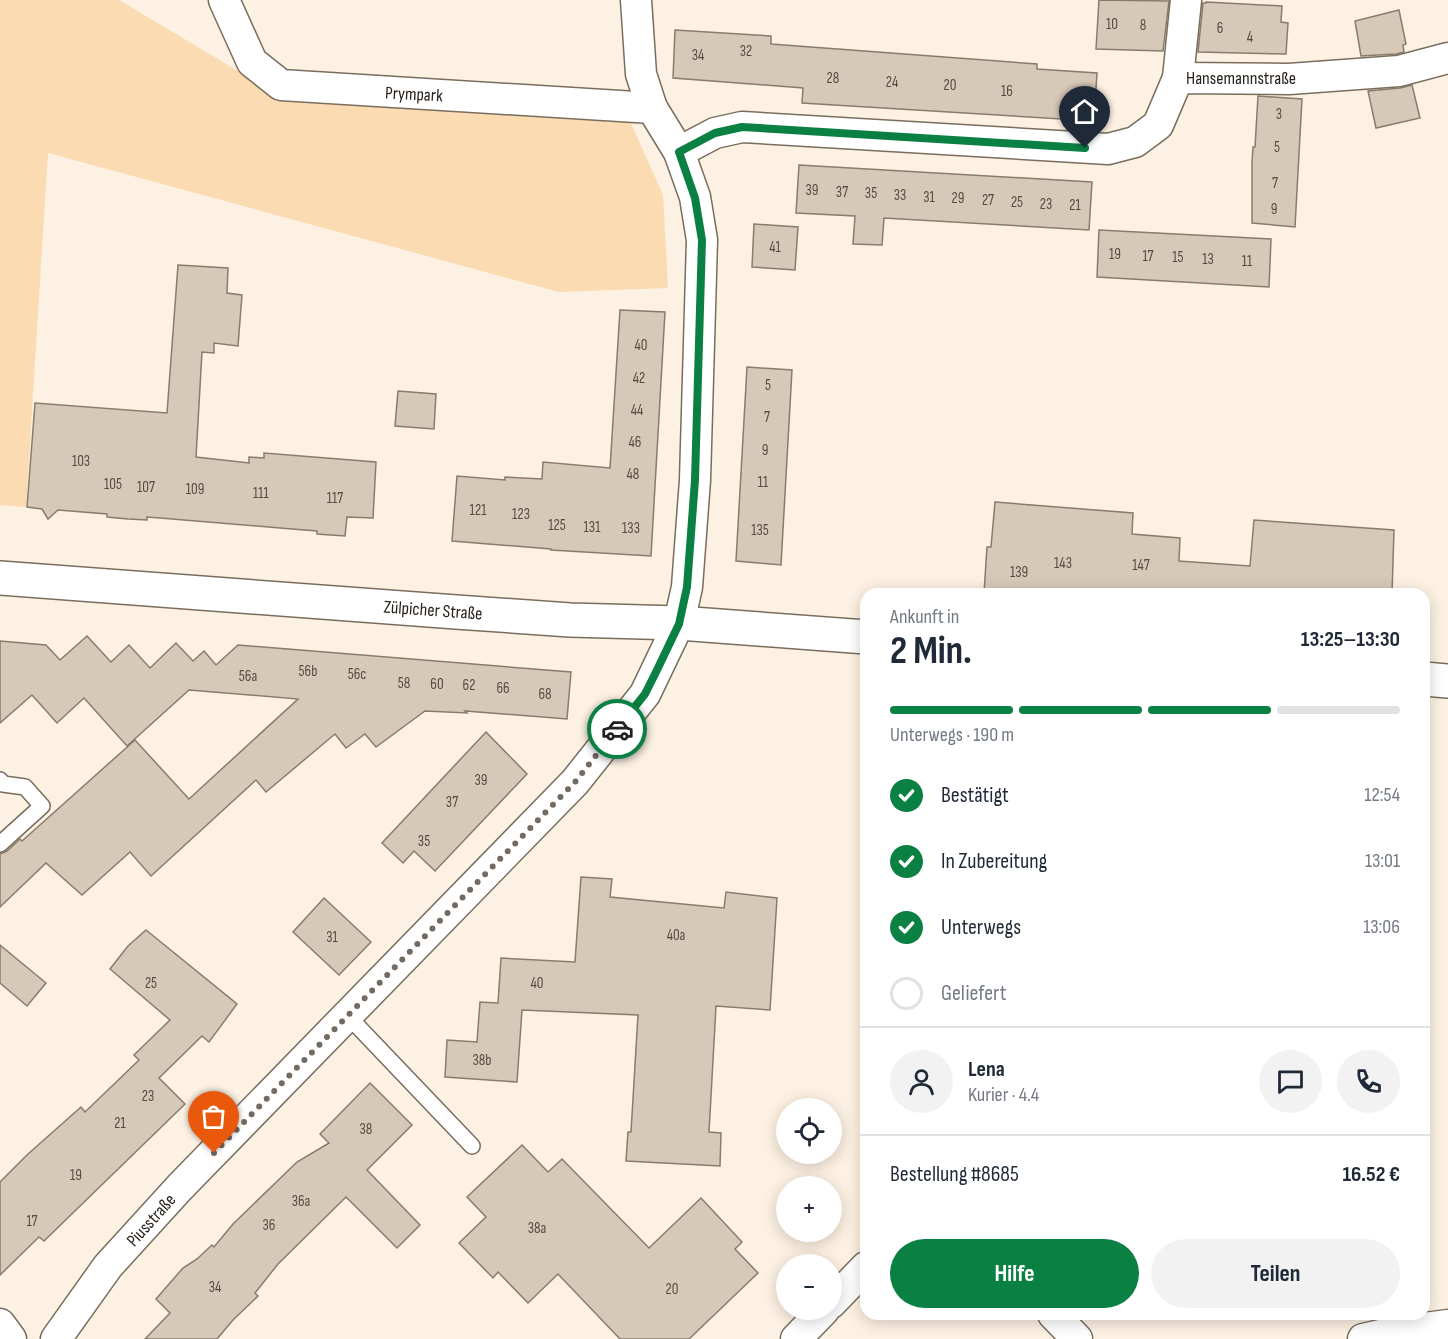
<!DOCTYPE html>
<html lang="de">
<head>
<meta charset="utf-8">
<style>
  :root { --surface:#fff; --page:#f2f2f3; --text:#1f2937; --muted:#747a83; --line:#e0e1e3; --accent:#0b8043 }
  body { margin:0; font-family:"Sofia Sans Condensed",sans-serif; background:var(--page); color:var(--text); height:100vh; display:flex; flex-direction:column; font-size:22px; white-space:nowrap }
  * { box-sizing:border-box; margin:0 }
  p { font-size:20px; color:var(--muted) }
  .icon { flex:none; width:33px; height:33px; fill:none; stroke:currentColor; stroke-width:2; stroke-linecap:round; stroke-linejoin:round }
  .map { position:relative; flex:1; overflow:hidden }
  .panel { position:absolute; left:860px; top:588px; width:570px; height:732px; display:flex; flex-direction:column; background:var(--surface); border-radius:18px; box-shadow:0 3px 15px #0003 }
  .panel>* { flex:none }
  .tools { position:absolute; left:776px; top:1098px; display:grid; gap:12px }
  .tools a { display:grid; place-items:center; width:66px; height:66px; border-radius:50%; background:var(--surface); box-shadow:0 3px 15px #0003; font-size:30px }
  .pin { position:absolute; display:grid; place-items:center; width:51px; height:51px; color:#fff; margin:-62px -26px; border-radius:50% 50% 50% 0; rotate:-45deg; box-shadow:0 0 6px #0007 }
  .pin .icon { rotate:45deg }
  .courier { position:absolute; display:grid; place-items:center; width:60px; height:60px; margin:-30px; border:4px solid #0b8043; border-radius:50%; background:#fff; color:#222; box-shadow:0 2px 8px #0007 }
  .overview em { font-style:normal; font-weight:700 }
  .overview div { display:flex; flex-direction:column-reverse }
  .overview { display:flex; align-items:center; justify-content:space-between; height:102px; padding:0 30px }
  h1 { font-size:39px; font-weight:700; line-height:45px }
  .bar { display:grid; grid-template-columns:repeat(4,1fr); gap:9px 6px; align-content:center; height:72px; padding:0 30px }
  .bar i { height:8px; border-radius:4px; background:var(--line) }
  .bar .selected { background:var(--accent) }
  .bar p { grid-column:span 4 }
  .line { display:flex; align-items:center; gap:15px; padding:0 30px; border-top:2px solid var(--line) }
  .line div { flex:1 }
  .round { display:grid; place-items:center; flex:none; width:63px; height:63px; border-radius:32px; background:var(--page) }
  ol { padding:0 30px; list-style:none }
  li { display:flex; align-items:center; gap:18px; height:66px }
  li p { margin-inline-start:auto }
  li .icon { padding:6px; border-radius:50%; background:var(--accent); color:#fff; stroke-width:4 }
  li:last-child { color:var(--muted) }
  li i { width:33px; height:33px; border:3px solid var(--line); border-radius:50% }
  .primary-button { display:flex; gap:12px; margin-top:auto; padding:12px 30px }
  .primary-button a { flex:1; height:69px; border-radius:36px; background:var(--accent); color:#fff; font-size:24px; font-weight:700; line-height:69px; text-align:center }
  .primary-button a+a { background:var(--page); color:var(--text) }
  .map>svg:first-child { display:block }
</style>
</head>
<body>
<div class="map">
<svg width="1448" height="1339" viewBox="0 0 1448 1339">
  <rect width="100%" height="100%" fill="#fdf1e3"/>
  <!-- green -->
  <path fill="#fbdbb1" d="M0 0H119L273 92 625 110 663 195 668 288 559 292 48 153 26 507 0 505Z"/>
  <!-- building -->
  <g fill="#d7c9b7" stroke="#897c6c" stroke-width="1.5">
    <path d="M1099 0 1169 1 1163 51 1096 49Z"/>
    <path d="M1206 2 1282 6 1281 22 1288 23 1286 54 1198 52 1203 3H1206Z"/>
    <path d="M1399 10 1406 44 1403 45 1404 52 1396 54 1361 56 1355 21Z"/>
    <path d="M675 30 771 36V44L1037 64V69L1097 73 1094 121 802 103 803 88 673 78Z"/>
    <path d="M1412 85 1420 118 1376 128 1368 91 1400 88Z"/>
    <path d="M1258 96 1302 99 1295 227 1252 223V163L1253 147H1255Z"/>
    <path d="M799 165 1092 182 1089 230 884 218 882 245 853 244 855 216 796 213Z"/>
    <path d="M754 224 798 227 795 270 752 267Z"/>
    <path d="M1099 230 1271 239 1269 287 1097 277Z"/>
    <path d="M178 265 228 268 227 293 242 295 238 346 214 343V353L202 352 196 457 249 463V457L264 458V453L376 462 373 518 347 517 345 536 317 534V531L292 529 160 518 147 517V520L128 519 107 517V514L58 510 48 519 42 509 27 507 35 403 167 413Z"/>
    <path d="M620 310 665 312 651 556 551 550V549L452 541 457 476 505 480V477L542 479 543 462 610 468Z"/>
    <path d="M747 367 792 370 781 565 736 561Z"/>
    <path d="M398 391 436 394 434 429 395 426Z"/>
    <path d="M995 502 1133 513 1132 534 1180 538 1179 561 1250 566 1254 520 1394 530 1392 594 984 593 987 547H991Z"/>
    <path d="M87 636 111 662 129 645 150 668 176 643 193 661 204 651 216 665 238 645 571 672 567 719 465 711 467 713 425 711 376 747 365 734 346 748 335 734 266 792 256 780 151 876 130 852 82 895 46 863 0 907V854L7 851 20 839 22 841 135 740 189 799 298 699 189 690 127 746 84 698 57 723 32 695 0 723V641L46 645 60 660Z"/>
    <path d="M486 732 527 774 435 871 414 851 403 863 382 843Z"/>
    <path d="M581 877 612 879 610 897 724 908 726 892 777 898 770 1010 716 1006 709 1132 721 1133 720 1166 626 1161 628 1132H631L638 1015 522 1010 517 1082 445 1077 447 1040 477 1042 480 1002 498 1003 501 958 575 962Z"/>
    <path d="M324 898 371 942 339 975 293 932Z"/>
    <path d="M146 930 237 1004 209 1042 202 1036 159 1078 185 1104 44 1241 39 1237 0 1275V1182L28 1154 81 1107 85 1112 111 1087 139 1060 134 1055 170 1020 110 969 128 946Z"/>
    <path d="M0 945 46 983 27 1006 0 983Z"/>
    <path d="M370 1083 412 1125 367 1170 420 1225 397 1248 346 1197 278 1264 255 1293 258 1296 233 1320 217 1339H145L170 1313 156 1299 183 1268 197 1259 212 1245 214 1247 233 1224 297 1162 329 1143 320 1134Z"/>
    <path d="M522 1145 548 1172 562 1159 649 1248 701 1198 742 1242 735 1249 758 1273 689 1339H620L558 1274 528 1303 498 1272 493 1278 459 1243 486 1217 467 1197Z"/>
  </g>
  <g fill="none" stroke-linecap="round" stroke-linejoin="round">
    <defs>
      <g id="lane">
        <path d="M0 780 3 784 25 787 42 806 0 844"/>
        <path d="M347 1015 472 1146"/>
      </g>
      <g id="street">
        <path d="M224 0 252 62 281 85 652 108"/>
        <path d="M1178 78 1186 0"/>
        <path d="M679 152 715 133 742 127 1108 149 1135 142 1158 125 1178 78 1289 79 1399 71 1448 58"/>
        <path d="M831 1303 866 1267"/>
        <path d="M1053 1314 1077 1339"/>
        <path d="M0 1324 11 1339"/>
        <path d="M56 1339 108 1266 180 1187 575 782 645 694 679 623 687 587 695 480 702 240 695 197 679 152 652 108 641 74 636 0"/>
        <path d="M796 1339 824 1310"/>
        <path d="M1363 1339 1394 1332 1448 1325"/>
      </g>
      <g id="secondary">
        <path d="M0 578 456 612 570 620 679 623 866 637"/>
        <path d="M1424 679 1448 681"/>
      </g>
    </defs>
    <!-- lane casing -->
    <use href="#lane" stroke="#796d5d" stroke-width="18"/>
    <!-- street casing -->
    <use href="#street" stroke="#796d5d" stroke-width="33"/>
    <!-- secondary casing -->
    <use href="#secondary" stroke="#796d5d" stroke-width="36"/>
    <!-- lane -->
    <use href="#lane" stroke="#fff" stroke-width="15"/>
    <!-- street -->
    <use href="#street" stroke="#fff" stroke-width="30"/>
    <!-- secondary -->
    <use href="#secondary" stroke="#fff" stroke-width="33"/>
  </g>
  <g fill="none" stroke-linecap="round" stroke-linejoin="round">
    <!-- done -->
    <path stroke="#736a62" stroke-width="6" stroke-dasharray="0 10.8" d="M214 1153 575 782 617 729"/>
    <!-- route -->
    <path stroke="#0b8043" stroke-width="8" d="M617 729 645 694 657 670 679 624 687 587 695 480 702 240 695 198 679 152 715 133 742 127 1085 148"/>
  </g>
  <g text-anchor="middle" stroke-width="6" stroke-linejoin="round" paint-order="stroke">
    <!-- number labels -->
    <g font-size="15" fill="#544c43">
      <text x="1112" y="29">10</text>
      <text x="1143" y="30">8</text>
      <text x="1220" y="33">6</text>
      <text x="1250" y="42">4</text>
      <text x="746" y="56">32</text>
      <text x="698" y="60">34</text>
      <text x="833" y="83">28</text>
      <text x="892" y="87">24</text>
      <text x="950" y="90">20</text>
      <text x="1007" y="96">16</text>
      <text x="1279" y="119">3</text>
      <text x="1277" y="152">5</text>
      <text x="1275" y="188">7</text>
      <text x="812" y="195">39</text>
      <text x="842" y="197">37</text>
      <text x="871" y="198">35</text>
      <text x="900" y="200">33</text>
      <text x="929" y="202">31</text>
      <text x="958" y="203">29</text>
      <text x="988" y="205">27</text>
      <text x="1017" y="207">25</text>
      <text x="1046" y="209">23</text>
      <text x="1075" y="210">21</text>
      <text x="1274" y="214">9</text>
      <text x="775" y="252">41</text>
      <text x="1115" y="259">19</text>
      <text x="1148" y="261">17</text>
      <text x="1178" y="262">15</text>
      <text x="1208" y="264">13</text>
      <text x="1247" y="266">11</text>
      <text x="641" y="350">40</text>
      <text x="639" y="383">42</text>
      <text x="768" y="390">5</text>
      <text x="637" y="415">44</text>
      <text x="767" y="422">7</text>
      <text x="635" y="447">46</text>
      <text x="765" y="455">9</text>
      <text x="81" y="466">103</text>
      <text x="633" y="479">48</text>
      <text x="763" y="487">11</text>
      <text x="113" y="489">105</text>
      <text x="146" y="492">107</text>
      <text x="195" y="494">109</text>
      <text x="261" y="498">111</text>
      <text x="335" y="503">117</text>
      <text x="478" y="515">121</text>
      <text x="521" y="519">123</text>
      <text x="557" y="530">125</text>
      <text x="592" y="532">131</text>
      <text x="631" y="533">133</text>
      <text x="760" y="535">135</text>
      <text x="1063" y="568">143</text>
      <text x="1141" y="570">147</text>
      <text x="1019" y="577">139</text>
      <text x="308" y="676">56b</text>
      <text x="357" y="679">56c</text>
      <text x="248" y="681">56a</text>
      <text x="404" y="688">58</text>
      <text x="437" y="689">60</text>
      <text x="469" y="690">62</text>
      <text x="503" y="693">66</text>
      <text x="545" y="699">68</text>
      <text x="481" y="785">39</text>
      <text x="452" y="807">37</text>
      <text x="424" y="846">35</text>
      <text x="676" y="940">40a</text>
      <text x="332" y="942">31</text>
      <text x="151" y="988">25</text>
      <text x="537" y="988">40</text>
      <text x="482" y="1065">38b</text>
      <text x="148" y="1101">23</text>
      <text x="120" y="1128">21</text>
      <text x="366" y="1134">38</text>
      <text x="76" y="1180">19</text>
      <text x="301" y="1206">36a</text>
      <text x="32" y="1226">17</text>
      <text x="269" y="1230">36</text>
      <text x="537" y="1233">38a</text>
      <text x="215" y="1292">34</text>
      <text x="672" y="1294">20</text>
    </g>
    <!-- street labels -->
    <g font-size="18" fill="#28221c" stroke="#fff">
      <text x="1241" y="84">Hansemannstraße</text>
      <text transform="translate(414 94) rotate(3)" y="6">Prympark</text>
      <text transform="translate(433 610) rotate(4)" y="6">Zülpicher Straße</text>
      <text transform="translate(151 1220) rotate(-48)" y="6">Piusstraße</text>
    </g>
  </g>
</svg>
<div class="tools">
<a><svg class="icon" aria-label="locate" viewBox="0 0 24 24"><circle cx="12" cy="12" r="6"/><path d="M12 2v4M12 18v4M2 12h4M18 12h4"/></svg></a>
<a>+</a>
<a>−</a>
</div>
<div class="pin" style="left:214px;top:1153px;background:#ea580c"><svg class="icon" aria-label="bag" viewBox="0 0 24 24"><path d="M5 8h14l-1 12H6zM9 8a3 3 0 0 1 6 0"/></svg></div>
<div class="pin" style="left:1085px;top:148px;background:#1f2937"><svg class="icon" aria-label="home" viewBox="0 0 24 24"><path d="M3 11l9-7 9 7M6 9v11h12V9"/></svg></div>
<div class="courier" style="left:617px;top:729px"><svg class="icon" aria-label="car" viewBox="0 0 24 24"><path d="M5 17H2v-5l4-1 3-4h7l3 4 3 1v5h-3M9 17h6M6 11h13"/><circle cx="7" cy="17" r="2"/><circle cx="17" cy="17" r="2"/></svg></div>
<section class="panel">
<div class="overview"><div><h1>2 Min.</h1><p>Ankunft in</p></div><em>13:25–13:30</em></div>
<div class="bar"><i class="selected"></i><i class="selected"></i><i class="selected"></i><i></i><p>Unterwegs · 190 m</p></div>
<ol>
<li><svg class="icon" aria-label="check" viewBox="0 0 24 24"><path d="M5 12l5 5 9-10"/></svg>Bestätigt<p>12:54</p></li>
<li><svg class="icon" aria-label="check" viewBox="0 0 24 24"><path d="M5 12l5 5 9-10"/></svg>In Zubereitung<p>13:01</p></li>
<li><svg class="icon" aria-label="check" viewBox="0 0 24 24"><path d="M5 12l5 5 9-10"/></svg>Unterwegs<p>13:06</p></li>
<li><i></i>Geliefert</li>
</ol>
<div class="line" style="height:108px"><a class="round"><svg class="icon" aria-label="person" viewBox="0 0 24 24"><circle cx="12" cy="8" r="4"/><path d="M4 21q1-7 8-7t8 7"/></svg></a><div><b>Lena</b><p>Kurier · 4.4</p></div><a class="round"><svg class="icon" aria-label="chat" viewBox="0 0 24 24"><path d="M4 5h16v11H9l-5 4z"/></svg></a><a class="round"><svg class="icon" aria-label="phone" viewBox="0 0 24 24"><path d="M5 4h4l2 5-3 2q2 4 5 5l2-3 5 2v4C11 20 4 13 5 4z"/></svg></a></div>
<div class="line" style="height:78px"><div>Bestellung #8685</div><b>16.52 €</b></div>
<div class="primary-button"><a>Hilfe</a><a>Teilen</a></div>
</section>
</div>
</body>
</html>
